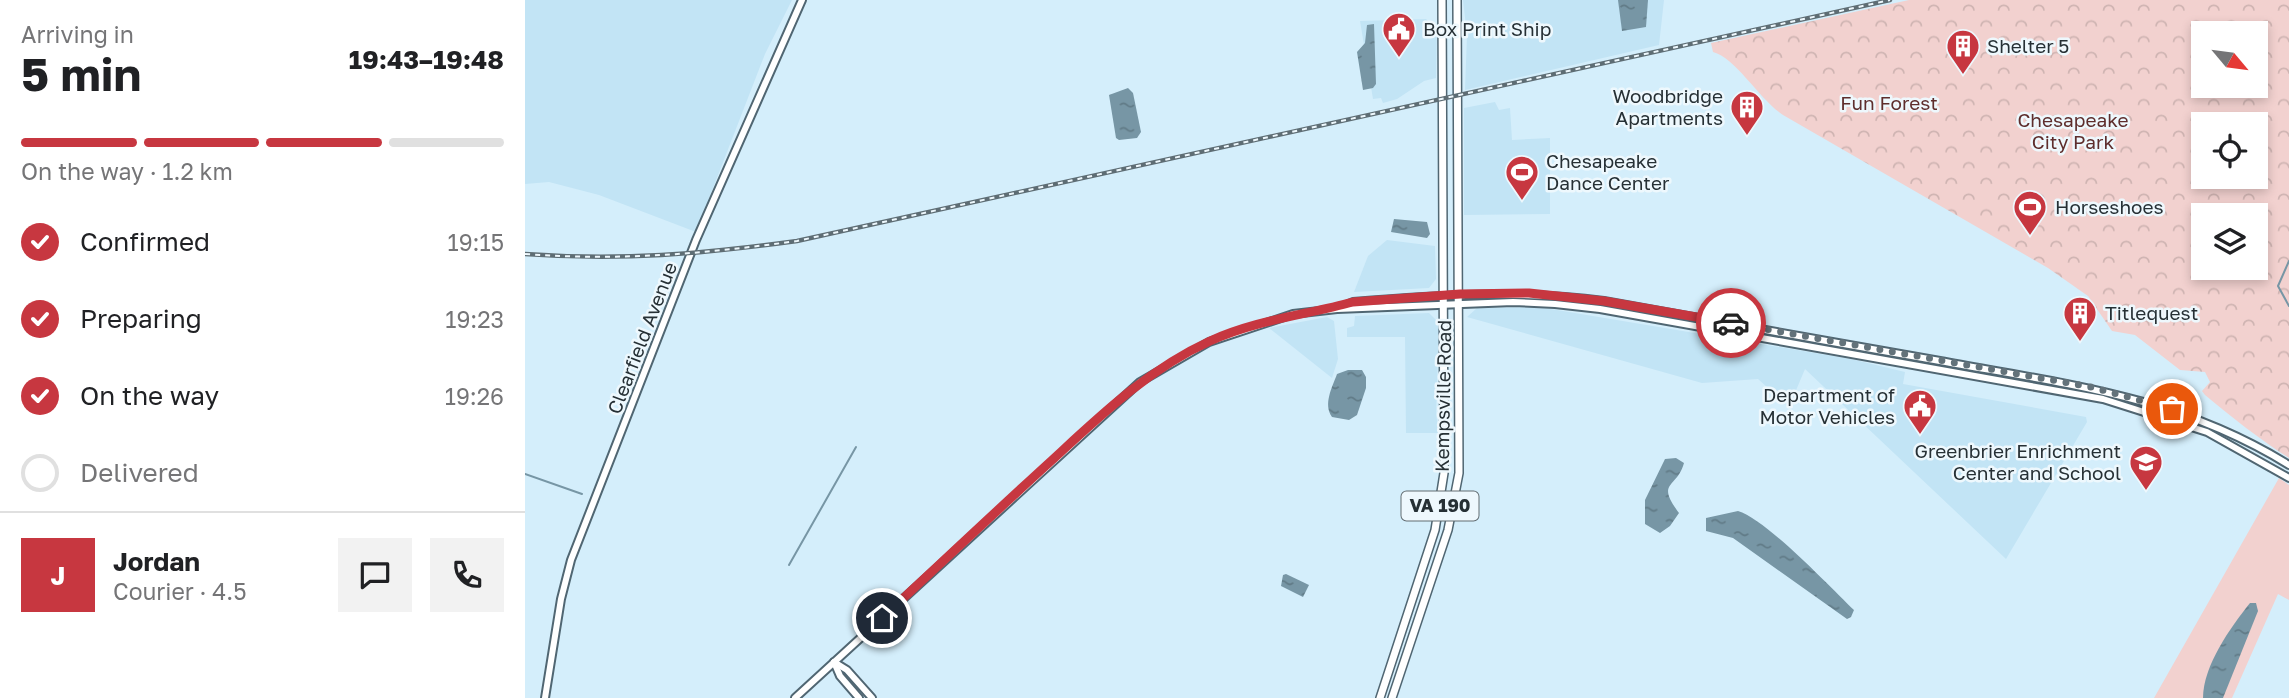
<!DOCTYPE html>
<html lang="en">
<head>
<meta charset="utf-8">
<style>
  :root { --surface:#fff; --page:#f2f2f2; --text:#202124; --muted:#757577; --line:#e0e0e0; --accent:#c73740 }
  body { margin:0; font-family:"Golos Text",sans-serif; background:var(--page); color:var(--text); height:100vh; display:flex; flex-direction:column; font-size:26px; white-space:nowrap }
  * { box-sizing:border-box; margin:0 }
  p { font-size:23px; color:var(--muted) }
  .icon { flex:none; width:38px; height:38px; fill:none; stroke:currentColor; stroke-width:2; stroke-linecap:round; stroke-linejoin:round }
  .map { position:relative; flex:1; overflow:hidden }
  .sheet { display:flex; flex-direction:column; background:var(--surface); width:525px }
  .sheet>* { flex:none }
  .needle { width:46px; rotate:119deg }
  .fabs { position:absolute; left:1666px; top:21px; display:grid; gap:14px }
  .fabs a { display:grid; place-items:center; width:77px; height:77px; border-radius:0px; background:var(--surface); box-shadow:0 4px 10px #0003; font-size:35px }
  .pin { position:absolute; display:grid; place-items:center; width:60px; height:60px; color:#fff; margin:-30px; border:4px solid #fff; border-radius:50%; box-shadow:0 2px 7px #0007 }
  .courier { position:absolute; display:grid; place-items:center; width:70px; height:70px; margin:-35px; border:5px solid #c73740; border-radius:50%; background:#fff; color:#222; box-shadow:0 2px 9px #0007 }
  .overview em { font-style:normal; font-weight:700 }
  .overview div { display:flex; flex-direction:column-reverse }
  .overview { display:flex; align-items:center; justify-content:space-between; height:119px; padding:0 21px }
  h1 { font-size:46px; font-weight:700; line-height:52px }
  .bar { display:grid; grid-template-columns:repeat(4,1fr); gap:10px 7px; align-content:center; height:84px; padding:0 21px }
  .bar i { height:9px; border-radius:5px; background:var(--line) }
  .bar .active { background:var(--accent) }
  .bar p { grid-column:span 4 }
  .line { display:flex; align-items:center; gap:18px; padding:0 21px; border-top:2px solid var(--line) }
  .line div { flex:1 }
  .round { display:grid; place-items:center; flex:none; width:74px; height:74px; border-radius:0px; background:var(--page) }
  ol { padding:0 21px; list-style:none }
  li { display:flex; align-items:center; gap:21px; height:77px }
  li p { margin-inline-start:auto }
  li .icon { padding:7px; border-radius:50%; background:var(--accent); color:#fff; stroke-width:4 }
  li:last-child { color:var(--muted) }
  li i { width:38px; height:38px; border:4px solid var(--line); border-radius:50% }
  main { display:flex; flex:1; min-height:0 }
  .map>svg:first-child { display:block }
</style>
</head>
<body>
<main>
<section class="sheet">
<div class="overview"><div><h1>5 min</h1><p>Arriving in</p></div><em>19:43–19:48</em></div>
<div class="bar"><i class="active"></i><i class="active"></i><i class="active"></i><i></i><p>On the way · 1.2 km</p></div>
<ol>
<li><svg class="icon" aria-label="check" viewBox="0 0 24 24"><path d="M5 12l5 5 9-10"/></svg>Confirmed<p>19:15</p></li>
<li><svg class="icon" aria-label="check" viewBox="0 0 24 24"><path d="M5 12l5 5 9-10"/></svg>Preparing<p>19:23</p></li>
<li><svg class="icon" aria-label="check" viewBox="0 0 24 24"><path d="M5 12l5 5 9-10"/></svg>On the way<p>19:26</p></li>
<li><i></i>Delivered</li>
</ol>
<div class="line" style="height:126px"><b class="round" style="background:var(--accent);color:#fff">J</b><div><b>Jordan</b><p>Courier · 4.5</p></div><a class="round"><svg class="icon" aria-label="chat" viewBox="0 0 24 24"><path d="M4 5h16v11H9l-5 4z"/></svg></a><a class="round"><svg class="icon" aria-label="phone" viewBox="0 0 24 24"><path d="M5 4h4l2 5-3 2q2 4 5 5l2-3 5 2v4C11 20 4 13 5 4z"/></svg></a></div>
</section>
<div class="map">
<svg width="1764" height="698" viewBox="0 0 1764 698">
  <defs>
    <pattern id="forest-crowns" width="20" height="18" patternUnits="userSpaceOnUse" patternTransform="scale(1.75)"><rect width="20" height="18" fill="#f2d1cf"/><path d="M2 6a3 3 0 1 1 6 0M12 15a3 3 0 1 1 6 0" fill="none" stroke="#cfb4b2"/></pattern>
    <pattern id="water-ripples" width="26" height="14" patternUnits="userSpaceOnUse" patternTransform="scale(1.75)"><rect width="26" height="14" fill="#7796a5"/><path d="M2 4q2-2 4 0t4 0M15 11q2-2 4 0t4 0" fill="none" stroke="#617b87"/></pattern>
  </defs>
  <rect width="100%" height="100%" fill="#d4eefb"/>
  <!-- built -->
  <g fill="#c2e4f5">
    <path d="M0 0H267L240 54 171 232 74 195 24 182 0 184Z"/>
    <path d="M938 0H1139L1134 45 940 90 942 35Z"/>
    <path d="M901 19 908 26H912L911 78 899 81 872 99 858 103 856 98 848 99 835 21Z"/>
    <path d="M970 102 974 110 985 108 987 140 1025 138V214L939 215V108Z"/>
    <path d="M862 240 910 246 911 279 904 288 829 292 843 256Z"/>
    <path d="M1014 307 1326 359 1380 372 1378 384 1561 417 1562 422 1481 559 1280 369 1264 407 1233 379 1177 383 942 317 952 308Z"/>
    <path d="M904 313 914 323 911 414 914 433H881L880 337H822V328L829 326 830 316Z"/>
    <path d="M802 317 809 321 813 359 807 378 744 328Z"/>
  </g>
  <!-- green -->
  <path fill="#f2d1cf" d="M1754 478 1764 485V600L1753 594 1707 698H1629Z"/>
  <!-- forest -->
  <path fill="url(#forest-crowns)" fill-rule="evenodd" d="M1384 0H1764V458C1734 439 1708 418 1680 395L1677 391 1685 382 1680 372 1655 370 1610 335 1587 331 1563 296 1523 268 1258 115C1234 99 1211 58 1188 52L1186 43ZM1678 33H1731V86H1678ZM1678 124H1731V177H1678ZM1678 215H1731V268H1678Z"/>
  <!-- water -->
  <g fill="url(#water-ripples)">
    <path d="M1093 0H1123L1121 27 1097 31Z"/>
    <path d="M849 24 851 84 848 88 838 90 832 52 840 43 842 25Z"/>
    <path d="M603 88 608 93 616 132 612 138 594 140 591 138 584 95Z"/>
    <path d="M869 219 902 222 905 234 902 238 866 232Z"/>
    <path d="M823 370H837L841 377V388L832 415 824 420 807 417C798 404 807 388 812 374Z"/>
    <path d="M1151 458 1159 463C1152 489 1130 481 1154 513L1145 526 1135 533 1120 524V500L1140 459Z"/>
    <path d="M1213 511C1242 520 1304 586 1329 610L1326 617 1322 619 1208 538 1181 531V518Z"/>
    <path d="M761 574 784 585 778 597 756 586 758 575Z"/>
    <path d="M1725 603H1731L1733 611 1698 698H1678C1678 666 1705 628 1725 603Z"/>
  </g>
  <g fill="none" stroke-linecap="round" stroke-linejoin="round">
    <!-- stream -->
    <g stroke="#7796a5" stroke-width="2">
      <path d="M1764 261 1753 286 1764 306"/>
      <path d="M0 474 57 494"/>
      <path d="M264 565 331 447"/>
    </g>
    <defs>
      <g id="tertiary">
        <path d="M309 662 322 670 347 698"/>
        <path d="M309 662 315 676 334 698"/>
        <path d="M20 698 36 599 46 560 171 240 277 0"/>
      </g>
      <g id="secondary">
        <path d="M812 309 828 302C913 295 994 290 1079 301 1191 322 1303 341 1415 361 1540 384 1653 396 1764 465"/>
        <path d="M270 698 615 382 684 342 768 314 812 309 988 302 1030 304 1075 309 1578 399 1682 432 1764 478"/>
      </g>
      <g id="primary">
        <path d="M855 698 910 530 919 473 917 0"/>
        <path d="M867 698 923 530 934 473 932 0"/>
      </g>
    </defs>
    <!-- tertiary casing -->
    <use href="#tertiary" stroke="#506672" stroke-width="10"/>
    <!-- secondary casing -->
    <use href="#secondary" stroke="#506672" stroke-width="10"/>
    <!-- primary casing -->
    <use href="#primary" stroke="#506672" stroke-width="10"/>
    <!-- tertiary -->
    <use href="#tertiary" stroke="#fff" stroke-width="6"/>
    <!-- secondary -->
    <use href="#secondary" stroke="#fff" stroke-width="6"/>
    <!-- primary -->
    <use href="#primary" stroke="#fff" stroke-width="7"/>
    <defs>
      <path id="rail" d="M0 254C97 261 176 254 272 241L1365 0"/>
    </defs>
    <!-- rail casing -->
    <use href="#rail" stroke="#5e6d74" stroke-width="4.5"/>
    <!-- rail -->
    <use href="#rail" stroke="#eef8fd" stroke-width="2" stroke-dasharray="5" stroke-linecap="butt"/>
  </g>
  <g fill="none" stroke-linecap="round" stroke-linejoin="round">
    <!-- done -->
    <path stroke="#63727a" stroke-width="7" stroke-dasharray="0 12.6" d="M1206 323 1566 387 1647 409"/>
    <!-- route -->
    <path stroke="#c73740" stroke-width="9" d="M357 618C413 566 468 514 525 462 575 416 622 370 685 341 731 320 780 315 828 302L935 294 1004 293 1079 301 1206 323"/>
  </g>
  <!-- icons -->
  <defs>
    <symbol id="civic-pin" viewBox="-11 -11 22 30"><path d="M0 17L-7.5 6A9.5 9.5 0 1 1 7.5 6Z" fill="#c73740" stroke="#eef8fd"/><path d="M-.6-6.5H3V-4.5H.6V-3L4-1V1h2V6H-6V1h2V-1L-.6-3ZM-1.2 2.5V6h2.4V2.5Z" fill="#fff"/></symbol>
    <symbol id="building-pin" viewBox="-11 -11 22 30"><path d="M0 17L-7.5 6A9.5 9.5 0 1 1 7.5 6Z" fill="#c73740" stroke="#eef8fd"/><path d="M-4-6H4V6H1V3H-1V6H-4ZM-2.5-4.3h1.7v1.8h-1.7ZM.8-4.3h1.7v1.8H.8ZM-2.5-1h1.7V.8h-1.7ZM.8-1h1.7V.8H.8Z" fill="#fff"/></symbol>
    <symbol id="stadium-pin" viewBox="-11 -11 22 30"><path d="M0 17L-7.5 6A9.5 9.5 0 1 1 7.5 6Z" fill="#c73740" stroke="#eef8fd"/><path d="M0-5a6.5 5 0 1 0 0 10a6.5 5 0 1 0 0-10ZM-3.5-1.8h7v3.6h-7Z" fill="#fff"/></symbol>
    <symbol id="school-pin" viewBox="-11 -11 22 30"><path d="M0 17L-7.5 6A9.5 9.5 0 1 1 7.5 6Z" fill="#c73740" stroke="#eef8fd"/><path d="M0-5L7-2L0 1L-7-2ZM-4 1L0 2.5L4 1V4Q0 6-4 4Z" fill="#fff"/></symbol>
  </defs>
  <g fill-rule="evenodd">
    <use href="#civic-pin" x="855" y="10" width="38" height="52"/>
    <use href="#building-pin" x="1419" y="27" width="38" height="52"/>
    <use href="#building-pin" x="1203" y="88" width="38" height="52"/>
    <use href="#stadium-pin" x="978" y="153" width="38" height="52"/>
    <use href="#stadium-pin" x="1486" y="188" width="38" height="52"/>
    <use href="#building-pin" x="1536" y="294" width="38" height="52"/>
    <use href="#civic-pin" x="1376" y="387" width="38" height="52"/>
    <use href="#school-pin" x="1602" y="443" width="38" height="52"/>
  </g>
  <g text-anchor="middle" stroke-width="5" stroke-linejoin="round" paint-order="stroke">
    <!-- shield labels -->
    <rect fill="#eef8fd" stroke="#626c71" stroke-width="2" x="876.5" y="491.5" width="77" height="29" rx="5"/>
    <g font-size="18" font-weight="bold" fill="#263035">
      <text x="915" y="512">VA 190</text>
    </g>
    <!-- poi labels -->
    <g font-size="19" fill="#263035" stroke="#eef8fd" text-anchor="start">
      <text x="898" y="36">Box Print Ship</text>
      <text x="1462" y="53">Shelter 5</text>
      <text x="1198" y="103" text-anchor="end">Woodbridge<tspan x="1198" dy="22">Apartments</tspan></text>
      <text x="1021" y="168">Chesapeake<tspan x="1021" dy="22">Dance Center</tspan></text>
      <text x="1530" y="214">Horseshoes</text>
      <text x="1580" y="320">Titlequest</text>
      <text x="1370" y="402" text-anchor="end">Department of<tspan x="1370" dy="22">Motor Vehicles</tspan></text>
      <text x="1596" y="458" text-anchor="end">Greenbrier Enrichment<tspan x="1596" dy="22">Center and School</tspan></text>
    </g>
    <!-- park labels -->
    <g font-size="19" fill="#5e2d2c" stroke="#eef8fd">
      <text x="1364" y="110">Fun Forest</text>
      <text x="1548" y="127">Chesapeake<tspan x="1548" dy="22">City Park</tspan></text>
    </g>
    <!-- street labels -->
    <g font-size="19" fill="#263035" stroke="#eef8fd">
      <text transform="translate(117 338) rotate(-69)" y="7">Clearfield Avenue</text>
      <text transform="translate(918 396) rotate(-89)" y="7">Kempsville Road</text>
    </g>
  </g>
</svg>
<div class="fabs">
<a><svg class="needle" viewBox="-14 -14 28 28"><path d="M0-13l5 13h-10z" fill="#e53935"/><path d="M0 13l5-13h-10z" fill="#757577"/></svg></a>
<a><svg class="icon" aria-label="locate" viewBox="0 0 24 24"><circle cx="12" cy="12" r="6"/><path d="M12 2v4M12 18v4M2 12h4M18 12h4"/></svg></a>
<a><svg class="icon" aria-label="layers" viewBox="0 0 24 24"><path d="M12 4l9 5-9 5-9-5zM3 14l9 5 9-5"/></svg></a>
</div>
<div class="pin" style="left:1647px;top:409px;background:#ea580c"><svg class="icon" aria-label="bag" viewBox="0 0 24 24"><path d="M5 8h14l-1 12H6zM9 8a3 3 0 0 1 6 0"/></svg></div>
<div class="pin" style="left:357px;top:618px;background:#1f2937"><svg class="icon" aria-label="home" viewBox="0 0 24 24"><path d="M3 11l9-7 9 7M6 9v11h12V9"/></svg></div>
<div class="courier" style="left:1206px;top:323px"><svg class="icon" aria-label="car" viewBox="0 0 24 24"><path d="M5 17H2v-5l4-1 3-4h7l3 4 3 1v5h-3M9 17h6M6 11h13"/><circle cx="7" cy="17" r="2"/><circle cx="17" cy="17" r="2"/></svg></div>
</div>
</main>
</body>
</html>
